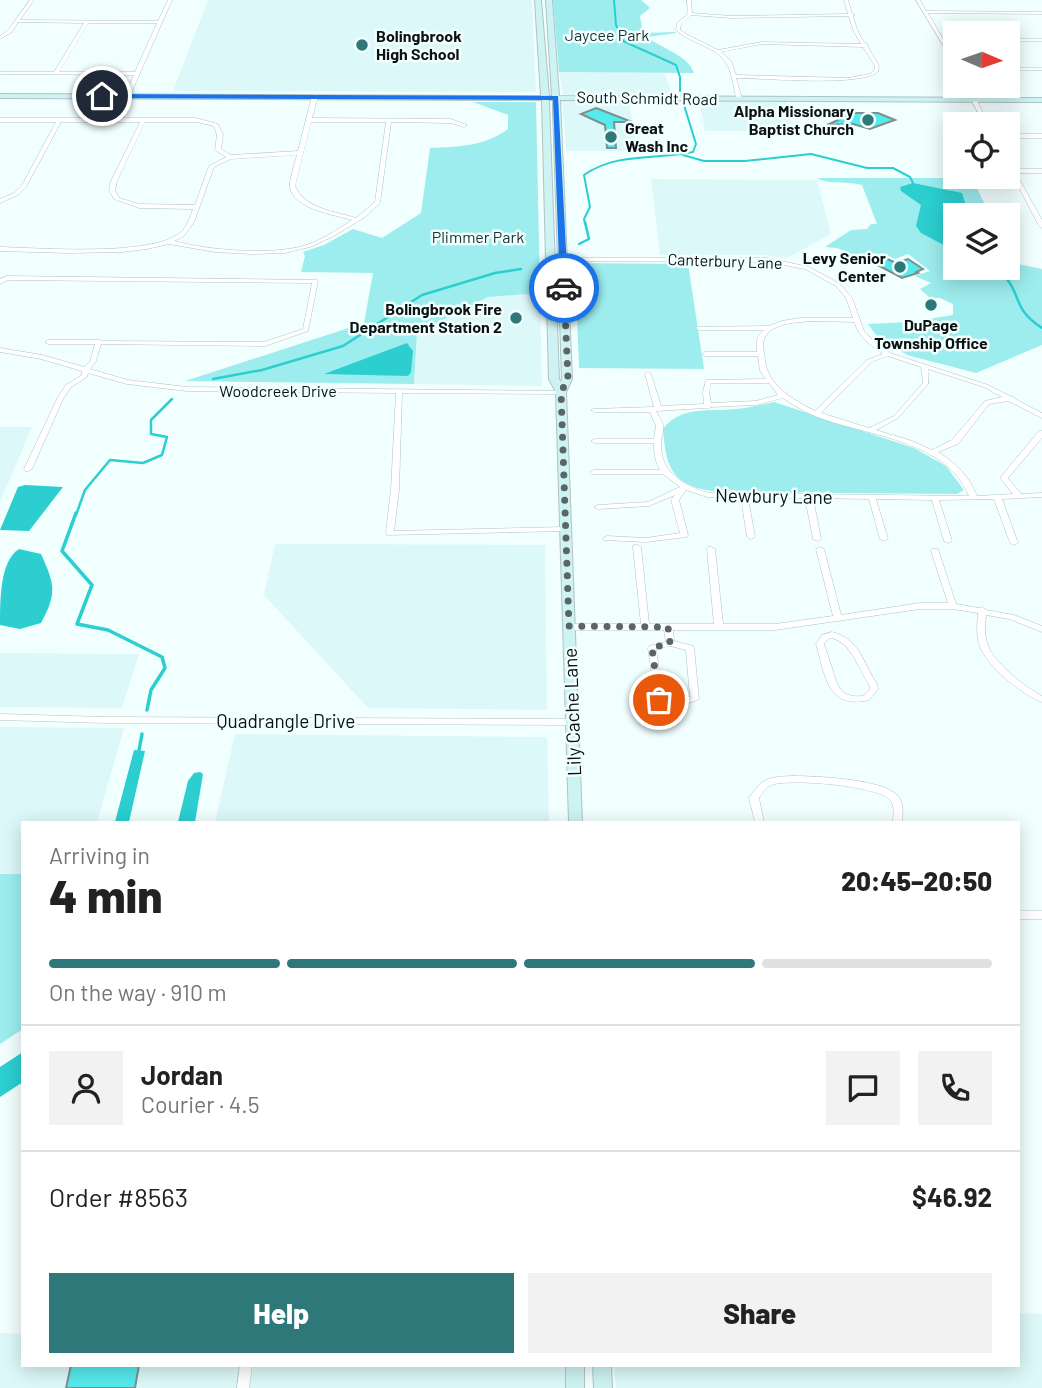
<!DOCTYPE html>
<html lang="en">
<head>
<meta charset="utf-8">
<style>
  :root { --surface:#fff; --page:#f2f2f2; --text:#222; --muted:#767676; --line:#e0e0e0; --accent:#2e7879 }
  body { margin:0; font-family:Barlow,sans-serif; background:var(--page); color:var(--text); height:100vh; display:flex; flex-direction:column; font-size:26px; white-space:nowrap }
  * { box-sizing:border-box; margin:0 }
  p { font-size:23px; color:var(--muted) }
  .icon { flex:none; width:38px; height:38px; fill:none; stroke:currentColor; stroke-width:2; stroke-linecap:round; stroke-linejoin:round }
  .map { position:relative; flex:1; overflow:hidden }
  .panel { position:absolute; left:21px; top:821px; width:999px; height:546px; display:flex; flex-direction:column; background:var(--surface); border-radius:0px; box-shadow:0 4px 18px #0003 }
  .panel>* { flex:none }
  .needle { width:46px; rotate:92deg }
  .buttons { position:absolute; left:943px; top:21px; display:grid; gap:14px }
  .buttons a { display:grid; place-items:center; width:77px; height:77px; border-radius:0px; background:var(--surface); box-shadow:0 4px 18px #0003; font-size:35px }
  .pin { position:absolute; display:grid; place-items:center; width:60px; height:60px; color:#fff; margin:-30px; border:4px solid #fff; border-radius:50%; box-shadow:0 2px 7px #0007 }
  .courier { position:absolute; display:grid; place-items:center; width:70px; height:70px; margin:-35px; border:5px solid #1a73e8; border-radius:50%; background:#fff; color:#222; box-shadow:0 2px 9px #0007 }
  .overview em { font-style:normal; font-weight:800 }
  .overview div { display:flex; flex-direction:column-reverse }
  .overview { display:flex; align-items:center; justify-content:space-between; height:119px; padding:0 28px }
  h1 { font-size:46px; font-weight:800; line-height:52px }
  .bar { display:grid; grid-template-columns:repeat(4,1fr); gap:10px 7px; align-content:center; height:84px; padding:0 28px }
  .bar i { height:9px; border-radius:5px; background:var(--line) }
  .bar .active { background:var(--accent) }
  .bar p { grid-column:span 4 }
  .line { display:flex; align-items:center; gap:18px; padding:0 28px; border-top:2px solid var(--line) }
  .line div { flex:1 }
  .round { display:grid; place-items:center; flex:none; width:74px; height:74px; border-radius:0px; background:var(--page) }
  .cta { display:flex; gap:14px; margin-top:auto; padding:14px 28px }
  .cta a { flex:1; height:80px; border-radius:0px; background:var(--accent); color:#fff; font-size:28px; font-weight:800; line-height:80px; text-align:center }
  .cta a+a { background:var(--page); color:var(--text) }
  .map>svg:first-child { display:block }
</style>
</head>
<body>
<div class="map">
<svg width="1042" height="1388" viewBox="0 0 1042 1388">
  <rect width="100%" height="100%" fill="#f1fffe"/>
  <!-- built -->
  <g fill="#ddf8f8">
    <path d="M208 0H532L536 92 173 91Z"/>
    <path d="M559 72 664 73 673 95H563Z"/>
    <path d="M699 100 786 101 794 131H705Z"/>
    <path d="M562 102H629L637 151H566Z"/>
    <path d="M651 179 817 180 831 234 787 258 762 255H660Z"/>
    <path d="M505 293H540L542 386 414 384 417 333 488 297Z"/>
    <path d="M0 427H32L0 502Z"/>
    <path d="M275 544 545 545 547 710 368 708 264 595Z"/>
    <path d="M0 653 139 654 122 708 0 707Z"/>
    <path d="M0 727 124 728 97 822H23V874H0Z"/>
    <path d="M235 734 547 737 549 822H215Z"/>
    <path d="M1019 1313 1042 1314V1388H616L614 1365H1018Z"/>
    <path d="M0 1333 23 1334V1365H568L567 1388H0Z"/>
  </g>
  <!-- green -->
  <g fill="#9dedee">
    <path d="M553 0H641L650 8 640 16 643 33 675 32 676 33 647 37C661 48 689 56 694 73L559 72Z"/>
    <path d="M473 102H536L540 293 488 297 417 333 414 384 185 381 364 323 373 273 301 272 305 256 303 252 324 245 353 229 382 238 421 213 430 148C459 147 485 146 508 129V115Z"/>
    <path d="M817 178H972L990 215H956V268H1008V251L1014 263 1042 269V345L976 373 907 355 876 335 868 324 910 322 953 315V304L940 298H930L920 289 931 283 915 276 930 271 908 254 895 259 884 254 867 261 837 248 825 247 851 230 867 229 871 224H877L862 185C848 181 830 185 817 178Z"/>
    <path d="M575 263 688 264 704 369 579 368Z"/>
    <path d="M774 402 914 448 946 466 964 490 957 494 718 492C674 486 666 472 663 429 681 405 710 412 736 409 749 408 761 405 774 402Z"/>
    <path d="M0 874H23V1029L0 1044Z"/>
  </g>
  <!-- water -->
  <g fill="#2cced0">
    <path d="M913 183 962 193 969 215H956L955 251 921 233 916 226 921 205 901 191 900 187Z"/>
    <path d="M407 343 413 351 411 372 408 376 324 374Z"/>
    <path d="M25 485 63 487 29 531 0 530 18 487Z"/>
    <path d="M19 549 41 554C55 585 57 593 41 623L20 629 0 625C0 599 0 561 19 549Z"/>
    <path d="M134 750 145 751 129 822H115Z"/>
    <path d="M200 772 203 774 195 822H178L188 781 194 773Z"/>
    <path d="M23 1052V1082L0 1097V1067Z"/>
  </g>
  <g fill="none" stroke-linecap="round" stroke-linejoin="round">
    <!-- stream-far2 -->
    <g stroke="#2cced0" stroke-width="2">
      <path d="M614 0 616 25 623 41 676 65 680 77V91"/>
      <path d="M683 155 704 161H745L811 154 867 168H893L910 177 913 183"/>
      <path d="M585 224 584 219 590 207 584 175C617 152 655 160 693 152L696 144 684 105"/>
    </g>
    <!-- stream-far1 -->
    <g stroke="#2cced0" stroke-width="2.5">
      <path d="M579 244 589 239 585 222"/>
      <path d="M1000 271C1024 295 1010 307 1042 328"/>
      <path d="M213 379 262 370 343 346 422 295 495 273 521 269"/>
      <path d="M76 515 85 490 110 460 143 463 162 455 167 437 151 434V420L172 399"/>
    </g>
    <!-- stream -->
    <g stroke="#2cced0" stroke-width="3.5">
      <path d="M76 513 62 551 92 585 77 624 108 630 162 657 165 668 151 690 147 710"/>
      <path d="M139 750 142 734"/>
    </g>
  </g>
  <!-- building -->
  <g fill="#55eaec" stroke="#7f8f8f" stroke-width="2">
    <path d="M596 108 632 122H614L616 148H607L605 125 581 114Z"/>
    <path d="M853 113H878L895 120 870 129 853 124 827 125Z"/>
    <path d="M885 258 896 263 908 259 923 269 916 272 918 273 902 278 868 260Z"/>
    <path d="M71 1365H139L135 1388H66Z"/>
  </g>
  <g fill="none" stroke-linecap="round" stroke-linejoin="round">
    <defs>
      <g id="street">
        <path d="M30 0H34L20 20 158 21 168 0H172L130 96 127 98 124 96 134 75 0 74V72H54L84 23 18 22 12 32 0 39V36L8 30ZM88 23H157L135 72H59Z"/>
        <path d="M687 0H691L692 13 731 16 848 14 844 0H848L852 14 855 15 853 16C856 27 860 40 869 46L868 47 879 66 878 72C859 87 765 78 736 78L742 99 737 100C733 88 733 74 726 63 718 47 689 43 676 30L677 23 688 14ZM691 15 731 18 849 16 853 30 861 44 762 42 718 50 686 34 680 30 681 24ZM762 44 863 47 875 66 874 71 870 74 848 78 736 75 731 61 721 52Z"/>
        <path d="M916 0H920L926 11 1042 12V14L928 13 943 39H956V41H944L956 61V67Z"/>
        <rect x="1008" y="39" width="34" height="2"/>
        <rect x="1008" y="68" width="34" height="2"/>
        <path d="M964 86H969L989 124H984Z"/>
        <path d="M315 94 318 96 312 118 451 119 467 125 464 127 451 123 391 122 380 203 365 217 332 237 310 247 285 253 252 254 215 252 169 244 147 249 122 252 68 253 0 251V247C39 248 153 257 181 232 187 227 190 217 193 209L139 208 114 199 109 190 111 181 140 122H61L26 187 18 195 0 203V199L14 193 22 185 56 122H0V118H196L218 124 223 135 221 149 231 155 298 151 312 96ZM145 122H196L214 126 217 135 215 150 226 157 209 166 195 205 139 204 119 198 115 190 117 181ZM311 122H386L375 202 356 218C334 211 305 209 295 186ZM297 155C295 163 289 180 290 187 293 209 335 215 352 220 336 231 317 243 299 247 264 255 208 250 174 241L184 236 194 222 214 167 231 159Z"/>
        <rect x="1008" y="134" width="34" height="4"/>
        <path d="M1008 160 1010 161 1015 169H1042V173H1016L1042 220V228L1039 226 1008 167Z"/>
        <path d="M561 258H767L809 267 840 284 852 298 864 331 875 343 890 353 988 385 1010 396 1014 397 1015 399 1042 413V418L1008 401 989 404 958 444 938 452C956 463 969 476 977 496L1013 494 1000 478 1039 431H1042V438L1008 478 1021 494 1042 493V497L1002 499 1018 543 1014 545 1010 543 994 499 939 500 952 541 948 543 944 541 932 500 876 499 888 539 884 541 880 539 869 499 813 498 821 539 817 541 813 539 805 498H748L755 537 751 539 747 537 741 498 707 497 686 490 679 500 688 535 687 537 646 542 604 540 603 538 607 536 646 538 680 533 671 500 675 495 649 506 598 509 594 507 598 505 648 502 680 487 663 474H591L590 472 594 470H660C655 461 654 453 654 443H595L591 441 595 439H654L656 426 650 412H595L591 410 593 409 654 407 645 374 648 372 651 374 661 406 704 404 703 392 706 380 766 379 760 371 758 356H705L702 354 705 352H757C756 344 756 336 764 330H699L696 328 697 327 769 326 782 321 800 318H853L846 298 836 286 805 269 767 262 563 261 561 260ZM815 321 854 322C860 338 869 344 883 354L867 360 815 411C797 402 774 389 767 369 765 364 765 358 764 353 762 343 763 335 773 329 785 322 802 322 815 321ZM888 356 921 367 923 383 894 416 869 428 821 413 871 362ZM928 369 984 387 1002 397 985 401 952 440 932 450 912 441 876 430 898 418 928 384ZM711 383H769L778 395 756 401 711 403 709 392ZM783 398C796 407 810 415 826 420 873 436 949 443 969 496L708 493C683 485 660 473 661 443 661 438 664 431 663 426 663 422 658 415 656 411L705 408 708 409 711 407 756 405Z"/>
        <path d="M7 276 317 280 318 281 308 331 265 346 101 344 96 361 90 369 128 380 187 387 563 391 564 392 561 394 402 393 399 489 394 531 565 527 569 529 565 531 387 535 386 533 391 489 396 393 187 391 127 384 88 373 87 377 71 387 63 399 32 469 28 471H25L24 469 57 399 66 385 82 375V371L41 359 0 352V348L42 355 84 367 90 361 95 344H48L45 342 48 340H96L99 339 102 341 264 342 303 329 312 283 8 280 0 284V279Z"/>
        <path d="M634 545H637L641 547 649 624H714L707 549 708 547H711L715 549 723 624H775L833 616 816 549 820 547 824 549 841 615 920 603H948L931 551 932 549H938L956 604 979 608 982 607 986 610 1014 615 1042 626V632L1009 619 986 615C985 626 984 638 989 648 997 665 1025 687 1042 696V702C1021 694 989 668 980 647 976 636 977 624 978 613L953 609H920L775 630H673L674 641 693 646 694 648 699 699C687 706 670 705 656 702L648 648 649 646 666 642 664 630H569L565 627 569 624H641L633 547ZM670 646 686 650 690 697 677 699 663 698 656 649Z"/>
        <path d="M832 632C860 639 863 663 877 684L878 689 869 700C827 710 825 675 816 644L822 635ZM832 638C852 644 858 668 869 684L870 689 863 696C842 698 838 689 833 671 830 662 827 653 824 644L828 639Z"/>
        <path d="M0 714 105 717 573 719 577 722 573 725 105 723 0 720Z"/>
        <path d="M793 776C815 776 882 779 897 795 904 802 903 813 902 822H893C893 816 895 807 891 801 883 786 784 777 769 786 765 788 762 794 759 798L764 822H755L749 798C763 777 769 777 793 776Z"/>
        <rect x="1018" y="911" width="24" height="8"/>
        <path d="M240 1365H252L249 1388H237Z"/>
      </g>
      <g id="secondary">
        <path d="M535 0H541L549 96H552L546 0H552L559 96 1042 98V102L560 100 572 379 566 392 582 822H569L556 392 549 379 542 100 0 98V94L541 96ZM549 100H553V111L562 379 561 382 559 379Z"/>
        <rect x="566" y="1365" width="18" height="23"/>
        <path d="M593 1365H611L612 1388H594Z"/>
      </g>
    </defs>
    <!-- street casing -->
    <use href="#street" stroke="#b2c2c2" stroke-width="1"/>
    <!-- secondary casing -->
    <use href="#secondary" stroke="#b2c2c2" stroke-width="2"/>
    <!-- street -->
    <use href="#street" fill="#fff" fill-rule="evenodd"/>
    <!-- secondary -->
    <use href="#secondary" fill="#cef3f3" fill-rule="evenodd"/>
  </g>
  <!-- route -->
  <path fill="#1a73e8" d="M99 94 558 96 568 288 564 290 560 288 553 100 102 98Z"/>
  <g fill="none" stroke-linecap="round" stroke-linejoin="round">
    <!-- done -->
    <path stroke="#5c6565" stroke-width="7" stroke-dasharray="0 12.6" d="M564 288 568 379 561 392 569 626 668 627 670 643 652 648 659 700"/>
  </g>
  <!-- markers -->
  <g fill="#2e7879" stroke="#f1fffe" stroke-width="2.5">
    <circle cx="362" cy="45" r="7"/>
    <circle cx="868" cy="120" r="7"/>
    <circle cx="611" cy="137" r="7"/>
    <circle cx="900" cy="267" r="7"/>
    <circle cx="931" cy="305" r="7"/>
    <circle cx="516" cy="318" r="7"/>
  </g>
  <g text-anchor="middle" stroke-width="5" stroke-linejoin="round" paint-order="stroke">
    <!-- far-park labels -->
    <g font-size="16" fill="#193132" stroke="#f1fffe">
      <text x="607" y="41">Jaycee Park</text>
      <text x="478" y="243">Plimmer Park</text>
    </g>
    <!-- far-poi labels -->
    <g font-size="16" font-weight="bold" fill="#0c1212" stroke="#f1fffe" text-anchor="end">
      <text x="376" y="42" text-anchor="start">Bolingbrook<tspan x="376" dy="18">High School</tspan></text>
      <text x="854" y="117">Alpha Missionary<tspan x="854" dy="18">Baptist Church</tspan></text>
      <text x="625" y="134" text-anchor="start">Great<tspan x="625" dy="18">Wash Inc</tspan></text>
      <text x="886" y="264">Levy Senior<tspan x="886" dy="18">Center</tspan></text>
      <text x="502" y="315">Bolingbrook Fire<tspan x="502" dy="18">Department Station 2</tspan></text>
      <text x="931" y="331" text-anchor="middle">DuPage<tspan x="931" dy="18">Township Office</tspan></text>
    </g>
    <!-- far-street labels -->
    <g font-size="16" fill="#0c1212" stroke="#f1fffe">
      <text transform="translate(647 98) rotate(1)" y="6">South Schmidt Road</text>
      <text transform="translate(725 261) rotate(2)" y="6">Canterbury Lane</text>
      <text x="278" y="397">Woodcreek Drive</text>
    </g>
    <!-- street labels -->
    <g font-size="19" fill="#0c1212" stroke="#f1fffe">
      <text transform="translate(774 496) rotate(1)" y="7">Newbury Lane</text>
      <text transform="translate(572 712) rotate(-92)" y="7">Lily Cache Lane</text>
      <text x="286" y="728">Quadrangle Drive</text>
    </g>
  </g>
</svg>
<div class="buttons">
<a><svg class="needle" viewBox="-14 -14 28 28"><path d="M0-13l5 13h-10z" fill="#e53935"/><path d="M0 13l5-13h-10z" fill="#767676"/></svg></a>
<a><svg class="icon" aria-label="locate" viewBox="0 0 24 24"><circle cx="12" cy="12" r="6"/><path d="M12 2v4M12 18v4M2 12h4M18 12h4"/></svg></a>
<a><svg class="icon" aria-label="layers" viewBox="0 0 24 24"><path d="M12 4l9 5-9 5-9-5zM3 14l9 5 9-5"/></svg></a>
</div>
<div class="pin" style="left:659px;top:700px;background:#ea580c"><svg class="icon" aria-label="bag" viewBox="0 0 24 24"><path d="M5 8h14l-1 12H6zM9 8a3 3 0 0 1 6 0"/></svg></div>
<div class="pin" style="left:102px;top:96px;background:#1f2937"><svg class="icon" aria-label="home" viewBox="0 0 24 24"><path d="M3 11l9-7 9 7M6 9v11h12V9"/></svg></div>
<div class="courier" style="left:564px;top:288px"><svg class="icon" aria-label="car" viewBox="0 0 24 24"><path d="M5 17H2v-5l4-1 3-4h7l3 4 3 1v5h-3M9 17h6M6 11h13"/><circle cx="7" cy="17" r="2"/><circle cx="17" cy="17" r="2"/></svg></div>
<section class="panel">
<div class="overview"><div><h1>4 min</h1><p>Arriving in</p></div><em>20:45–20:50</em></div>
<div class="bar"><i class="active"></i><i class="active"></i><i class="active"></i><i></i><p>On the way · 910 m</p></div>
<div class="line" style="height:126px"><a class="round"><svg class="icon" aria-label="person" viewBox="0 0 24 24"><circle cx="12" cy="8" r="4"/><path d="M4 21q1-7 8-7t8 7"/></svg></a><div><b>Jordan</b><p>Courier · 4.5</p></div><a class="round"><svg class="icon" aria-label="chat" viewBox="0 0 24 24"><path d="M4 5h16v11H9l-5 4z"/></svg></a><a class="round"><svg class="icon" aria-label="phone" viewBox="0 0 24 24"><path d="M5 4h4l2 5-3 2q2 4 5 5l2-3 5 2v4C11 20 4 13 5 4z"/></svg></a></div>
<div class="line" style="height:91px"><div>Order #8563</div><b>$46.92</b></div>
<div class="cta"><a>Help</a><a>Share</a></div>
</section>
</div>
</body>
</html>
